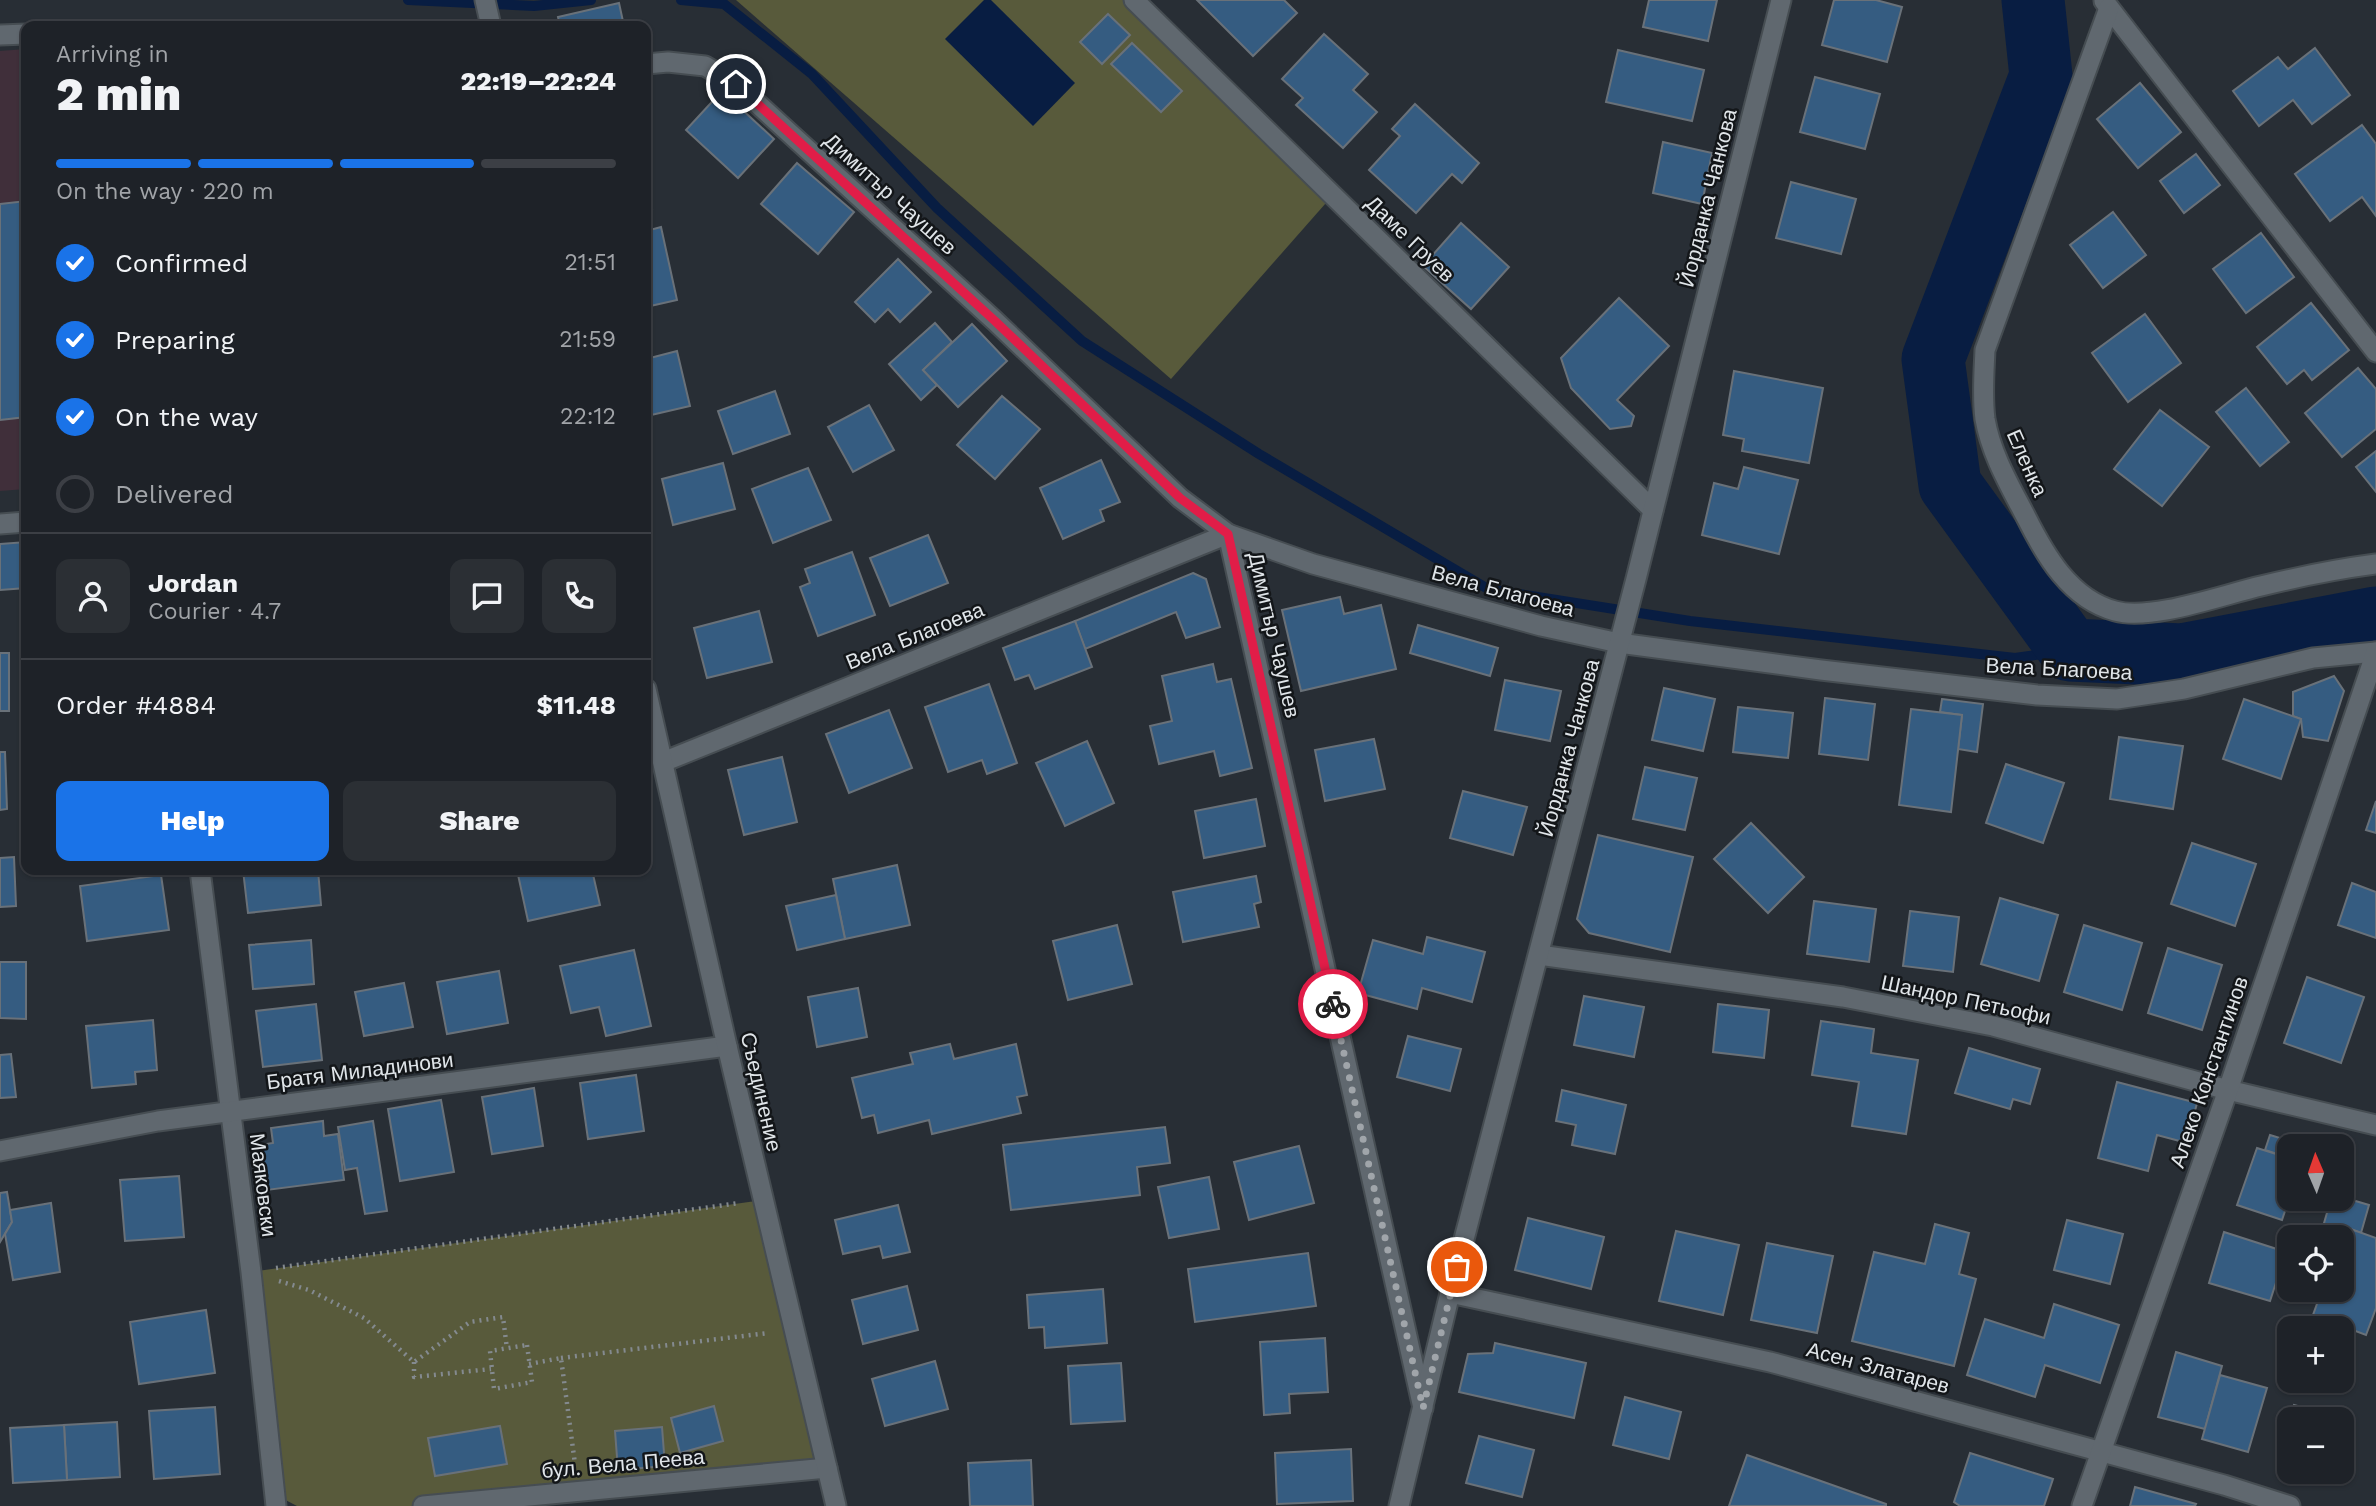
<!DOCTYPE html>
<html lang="en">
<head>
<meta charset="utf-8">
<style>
  :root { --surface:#1e2228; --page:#2b2f34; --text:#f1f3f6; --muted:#a1a4a8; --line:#3c3f45; --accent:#1a73e8 }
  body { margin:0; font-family:"Work Sans",sans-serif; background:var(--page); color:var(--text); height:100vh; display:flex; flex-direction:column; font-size:26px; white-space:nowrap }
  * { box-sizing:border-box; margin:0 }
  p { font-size:23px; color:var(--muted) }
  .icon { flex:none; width:38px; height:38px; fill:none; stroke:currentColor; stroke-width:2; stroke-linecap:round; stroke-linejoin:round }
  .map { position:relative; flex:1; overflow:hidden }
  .sheet { position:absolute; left:21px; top:21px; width:630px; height:854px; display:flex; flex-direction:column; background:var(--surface); border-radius:14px; box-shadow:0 2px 5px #0004,0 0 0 2px var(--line) }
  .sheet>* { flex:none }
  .needle { width:46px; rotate:358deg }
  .tools { position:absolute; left:2277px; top:1134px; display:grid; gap:14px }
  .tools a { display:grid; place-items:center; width:77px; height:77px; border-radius:14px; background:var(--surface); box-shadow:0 2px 5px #0004,0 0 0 2px var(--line); font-size:35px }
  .pin { position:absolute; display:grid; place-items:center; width:60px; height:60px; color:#fff; margin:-30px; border:4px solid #fff; border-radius:50%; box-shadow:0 2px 7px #0007 }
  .courier { position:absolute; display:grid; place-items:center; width:70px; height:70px; margin:-35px; border:5px solid #e11d48; border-radius:50%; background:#fff; color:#222; box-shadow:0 2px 9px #0007 }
  .overview em { font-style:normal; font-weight:800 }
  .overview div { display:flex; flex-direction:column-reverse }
  .overview { display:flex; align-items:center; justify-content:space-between; height:119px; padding:0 35px }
  h1 { font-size:46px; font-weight:800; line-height:52px }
  .bar { display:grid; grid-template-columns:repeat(4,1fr); gap:10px 7px; align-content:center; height:84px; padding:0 35px }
  .bar i { height:9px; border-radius:5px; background:var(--line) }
  .bar .on { background:var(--accent) }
  .bar p { grid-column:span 4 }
  .line { display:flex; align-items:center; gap:18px; padding:0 35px; border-top:2px solid var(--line) }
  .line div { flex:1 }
  .round { display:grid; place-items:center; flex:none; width:74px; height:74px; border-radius:14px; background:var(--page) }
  ol { padding:0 35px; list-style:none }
  li { display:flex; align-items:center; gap:21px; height:77px }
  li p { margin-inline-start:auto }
  li .icon { padding:7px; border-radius:50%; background:var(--accent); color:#fff; stroke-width:4 }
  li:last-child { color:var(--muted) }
  li i { width:38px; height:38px; border:4px solid var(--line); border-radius:50% }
  .cta { display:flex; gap:14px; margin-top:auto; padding:14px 35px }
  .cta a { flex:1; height:80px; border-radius:14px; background:var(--accent); color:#fff; font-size:28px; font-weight:800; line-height:80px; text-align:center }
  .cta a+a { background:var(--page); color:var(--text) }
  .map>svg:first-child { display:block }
</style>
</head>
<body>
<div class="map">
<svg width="2376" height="1506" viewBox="0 0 2376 1506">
  <rect width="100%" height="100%" fill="#282e35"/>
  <!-- commercial -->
  <path fill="#402f3a" d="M26 49V489L0 491V51Z"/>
  <!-- green -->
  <g fill="#585a3b">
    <path d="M736 0H1134L1333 195 1171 379Z"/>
    <path d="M763 1200 827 1468 431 1506H297L274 1494 251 1272Z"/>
  </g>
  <!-- water -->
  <path fill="#081d42" d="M984 0H991L1075 83 1033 126 945 39Z"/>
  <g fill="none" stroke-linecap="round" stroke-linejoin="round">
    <!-- stream -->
    <g stroke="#081d42" stroke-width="10">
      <path d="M408 0 534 6 591 0"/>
      <path d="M681 0 724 4 812 74 937 208 1082 341 1259 454 1488 589 1690 621 2015 658 2070 650"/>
    </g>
    <!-- river -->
    <path stroke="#081d42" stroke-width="63" d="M2033 0 2041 76 1933 359 1950 485 2070 650 2182 655 2376 618"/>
  </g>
  <!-- building -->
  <g fill="#355c81" stroke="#697179" stroke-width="2">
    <path d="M1197 0H1284L1297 13 1253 56Z"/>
    <path d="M1649 0H1717L1708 41 1643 27Z"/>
    <path d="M1834 0H1876L1902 7 1887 62 1822 45Z"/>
    <path d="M619 3 624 26H560L558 17Z"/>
    <path d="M1108 14 1130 35 1102 64 1080 42Z"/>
    <path d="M1324 34 1368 74 1353 90 1377 112 1343 148 1296 105 1303 98 1282 79Z"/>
    <path d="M1132 43 1182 91 1161 112 1111 64Z"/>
    <path d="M2315 48 2350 95 2312 124 2293 100 2259 126 2233 91 2278 57 2288 69Z"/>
    <path d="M1618 50 1704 70 1692 121 1606 102Z"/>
    <path d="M1815 77 1880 94 1865 149 1800 132Z"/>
    <path d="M2140 83 2181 132 2138 168 2097 119Z"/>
    <path d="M722 91 774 139 738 178 686 130Z"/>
    <path d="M1415 104 1479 163 1462 183 1452 174 1416 213 1369 170 1400 136 1392 129Z"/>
    <path d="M2362 125 2376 144V216L2362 197 2330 221 2295 174Z"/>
    <path d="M1663 142 1712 153 1702 204 1653 193Z"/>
    <path d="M2196 154 2220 185 2184 213 2160 181Z"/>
    <path d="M797 163 854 212 818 254 761 204Z"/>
    <path d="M646 178 652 209 646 211Z"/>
    <path d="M1791 182 1856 199 1841 254 1776 238Z"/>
    <path d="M26 201V417L0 420V204Z"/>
    <path d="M2113 212 2146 255 2103 288 2070 245Z"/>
    <path d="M1461 223 1509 267 1471 309 1423 266Z"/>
    <path d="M661 227 677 300 646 307V231Z"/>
    <path d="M2261 233 2294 277 2246 313 2213 269Z"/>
    <path d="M898 259 931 292 900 322 888 309 875 322 855 302Z"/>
    <path d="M1619 298 1669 346 1617 400 1634 416 1631 426 1610 429 1571 388 1561 358Z"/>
    <path d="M2311 303 2349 350 2312 380 2304 370 2287 384 2257 347Z"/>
    <path d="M2145 314 2181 363 2128 402 2092 353Z"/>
    <path d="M935 323 952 342 923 370 937 385 921 400 889 364Z"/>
    <path d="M972 324 1007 361 958 407 923 370Z"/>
    <path d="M677 351 690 406 647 416 646 359Z"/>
    <path d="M2358 368 2376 389V429L2342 457 2305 413Z"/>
    <path d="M1734 371 1823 388 1809 463 1742 451 1744 439 1723 435Z"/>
    <path d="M2246 388 2289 442 2260 466 2216 412Z"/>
    <path d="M775 391 790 434 733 454 718 411Z"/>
    <path d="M1002 396 1040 429 995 479 957 445Z"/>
    <path d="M869 405 894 450 853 472 828 427Z"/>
    <path d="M2160 410 2209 447 2162 506 2114 469Z"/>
    <path d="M2376 451V492L2356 467Z"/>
    <path d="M1101 460 1120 502 1100 510 1104 521 1063 539 1040 488Z"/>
    <path d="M723 463 735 509 673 525 662 479Z"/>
    <path d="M1744 467 1798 480 1779 554 1702 535 1714 483 1738 489Z"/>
    <path d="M808 468 831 520 773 543 752 489Z"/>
    <path d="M928 535 948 583 890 606 870 558Z"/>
    <path d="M26 542V588L0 590V544Z"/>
    <path d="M852 552 875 615 818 636 800 587 810 583 805 569Z"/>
    <path d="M1193 573 1206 579 1220 627 1186 638 1176 612 1085 649 1075 621Z"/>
    <path d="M1340 597 1344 614 1381 605 1396 669 1301 691 1282 610Z"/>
    <path d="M759 611 772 662 707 678 694 628Z"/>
    <path d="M1075 621 1092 667 1035 689 1029 675 1015 680 1003 648Z"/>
    <path d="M1418 625 1498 648 1490 676 1410 653Z"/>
    <rect x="0" y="653" width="9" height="58"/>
    <path d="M1213 664 1217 682 1231 679 1252 768 1220 776 1214 751 1159 764 1150 726 1172 721 1162 676Z"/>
    <path d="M2334 676 2344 691 2328 741 2303 737 2301 719 2293 716V692Z"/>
    <path d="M1505 680 1561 691 1550 741 1495 730Z"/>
    <path d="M989 684 1017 763 987 774 982 760 948 772 925 707Z"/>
    <path d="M1664 688 1715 699 1703 751 1652 740Z"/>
    <path d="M1825 698 1875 704 1868 760 1819 754Z"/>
    <path d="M1942 699 1983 704 1977 752 1958 749 1962 715 1940 712Z"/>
    <path d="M2244 699 2301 719 2281 779 2223 759Z"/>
    <path d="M1738 707 1793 713 1788 758 1733 752Z"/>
    <path d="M1911 709 1962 715 1951 812 1899 805Z"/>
    <path d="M889 710 912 768 849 793 826 734Z"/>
    <path d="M2119 737 2183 746 2173 809 2110 799Z"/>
    <path d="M1374 739 1385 789 1325 801 1315 750Z"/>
    <path d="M1087 741 1114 803 1065 826 1036 763Z"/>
    <path d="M0 752H5L7 809 0 810Z"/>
    <path d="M782 757 797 822 744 835 728 770Z"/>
    <path d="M2006 764 2064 783 2043 843 1986 823Z"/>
    <path d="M1645 767 1697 778 1685 830 1633 819Z"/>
    <path d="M1463 791 1527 807 1513 855 1450 838Z"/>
    <path d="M1256 799 1265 846 1204 858 1195 811Z"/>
    <path d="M2376 801V833L2366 830Z"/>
    <path d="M1751 823 1804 877 1768 913 1714 859Z"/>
    <path d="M1598 835 1693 857 1670 952 1589 933 1577 919Z"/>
    <path d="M2192 843 2256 864 2235 926 2171 904Z"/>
    <path d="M14 857 16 906 0 907V858Z"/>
    <path d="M897 865 910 925 845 939 833 879Z"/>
    <path d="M243 870H318L321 905 248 913Z"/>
    <path d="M517 870H592L600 905 528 921Z"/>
    <path d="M161 875 169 930 87 941 80 886Z"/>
    <path d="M1256 876 1261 902 1254 904 1259 927 1183 942 1173 892Z"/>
    <path d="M2352 883 2376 892V938L2338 925Z"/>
    <path d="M836 895 845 939 797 950 786 906Z"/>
    <path d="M2000 898 2058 915 2039 981 1981 964Z"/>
    <path d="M1814 901 1876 909 1869 962 1807 954Z"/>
    <path d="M1910 911 1959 917 1953 972 1903 966Z"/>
    <path d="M1117 925 1132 984 1068 1000 1053 941Z"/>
    <path d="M2084 925 2142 943 2122 1010 2064 992Z"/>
    <path d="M1427 937 1485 952 1472 1002 1422 988 1417 1009 1358 993 1373 940 1423 954Z"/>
    <path d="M311 940 314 984 253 989 249 945Z"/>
    <path d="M2168 948 2222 965 2202 1030 2148 1013Z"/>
    <path d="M634 950 651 1026 606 1036 599 1007 571 1013 560 966Z"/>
    <path d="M0 962H26V1019L0 1018Z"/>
    <path d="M499 971 508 1023 447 1034 437 982Z"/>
    <path d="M2307 977 2364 997 2341 1063 2284 1043Z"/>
    <path d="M404 983 413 1027 364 1036 355 992Z"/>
    <path d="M858 988 867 1037 817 1047 808 997Z"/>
    <path d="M1584 996 1644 1007 1634 1057 1574 1045Z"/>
    <path d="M316 1004 322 1060 263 1067 256 1011Z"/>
    <path d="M1718 1004 1769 1010 1764 1058 1713 1052Z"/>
    <path d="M153 1020 157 1070 135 1072 136 1084 92 1088 86 1026Z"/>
    <path d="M1821 1021 1874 1029 1871 1053 1918 1060 1906 1134 1852 1126 1859 1082 1812 1075Z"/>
    <path d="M1408 1036 1461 1049 1450 1091 1397 1077Z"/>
    <path d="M950 1044 954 1059 1016 1044 1027 1095 1017 1097 1021 1113 932 1134 929 1120 878 1133 874 1115 862 1118 852 1078 913 1064 910 1053Z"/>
    <path d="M1969 1048 2040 1069 2030 1104 2013 1099 2010 1109 1955 1093Z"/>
    <path d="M11 1054 16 1097 0 1098V1055Z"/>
    <path d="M636 1075 644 1131 588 1139 580 1083Z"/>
    <path d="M2117 1082 2197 1103 2187 1143 2157 1135 2148 1171 2098 1158Z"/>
    <path d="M534 1088 543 1146 492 1154 482 1097Z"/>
    <path d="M1562 1090 1626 1105 1615 1154 1572 1145 1576 1125 1556 1121Z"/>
    <path d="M441 1100 454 1172 400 1181 388 1109Z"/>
    <path d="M323 1121 324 1136 338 1134 344 1180 267 1190 260 1145 273 1143 271 1128Z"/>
    <path d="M373 1121 387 1211 365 1214 357 1168 345 1170 338 1127Z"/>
    <path d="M1165 1127 1170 1163 1137 1167 1140 1195 1011 1210 1003 1145Z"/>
    <path d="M2270 1135 2306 1146H2289V1158L2265 1150Z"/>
    <path d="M1299 1146 1314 1203 1249 1220 1234 1162Z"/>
    <path d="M2257 1148 2289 1158V1199L2282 1220 2237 1205Z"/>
    <path d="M179 1176 184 1237 125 1241 120 1180Z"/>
    <path d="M1209 1177 1219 1229 1169 1238 1158 1187Z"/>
    <path d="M7 1192 12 1222 0 1242V1193Z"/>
    <path d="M2342 1197 2369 1205 2361 1233 2345 1227 2341 1237H2320L2331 1199H2342Z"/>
    <path d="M51 1203 60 1272 13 1280 5 1234 12 1222 10 1210Z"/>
    <path d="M898 1205 910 1252 883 1258 880 1246 843 1254 835 1220Z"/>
    <path d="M1528 1218 1604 1237 1591 1289 1515 1270Z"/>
    <path d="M2067 1220 2123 1234 2110 1284 2054 1270Z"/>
    <path d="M1935 1224 1969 1233 1959 1274 1976 1279 1954 1366 1852 1341 1874 1252 1925 1264Z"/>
    <path d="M2345 1227 2376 1238V1308L2366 1335 2313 1315 2322 1290H2342L2341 1237Z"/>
    <path d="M1676 1231 1739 1245 1723 1315 1659 1301Z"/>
    <path d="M2224 1232 2286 1252 2270 1301 2209 1283Z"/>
    <path d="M1767 1243 1833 1256 1817 1333 1751 1320Z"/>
    <path d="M1308 1253 1316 1306 1195 1322 1188 1269Z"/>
    <path d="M907 1286 918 1330 863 1344 852 1300Z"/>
    <path d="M1103 1289 1107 1343 1045 1348 1044 1327 1029 1328 1027 1295Z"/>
    <path d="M2054 1304 2119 1325 2100 1383 2045 1365 2035 1397 1967 1375 1985 1319 2044 1338Z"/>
    <path d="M206 1310 215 1373 139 1384 130 1322Z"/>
    <path d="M1325 1338 1328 1392 1289 1394 1290 1413 1264 1415 1260 1342Z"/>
    <path d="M1495 1343 1586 1363 1574 1418 1459 1392 1468 1354 1493 1353Z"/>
    <path d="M2176 1352 2222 1366 2205 1429 2158 1417Z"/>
    <path d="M935 1361 948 1409 885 1426 872 1379Z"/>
    <path d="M1121 1363 1125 1421 1071 1424 1068 1366Z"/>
    <path d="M2220 1375 2267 1388 2248 1452 2202 1439Z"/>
    <path d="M1625 1397 1681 1412 1669 1459 1613 1445Z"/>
    <path d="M2294 1405 2350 1420 2342 1451V1419H2290Z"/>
    <path d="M714 1406 723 1441 680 1453 671 1418Z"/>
    <path d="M215 1407 220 1474 154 1479 149 1411Z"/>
    <path d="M117 1422 120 1477 67 1480 64 1425Z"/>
    <path d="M2289 1422V1461L2279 1458Z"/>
    <path d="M64 1425 67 1480 13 1483 10 1428Z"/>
    <path d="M500 1426 507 1464 435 1476 428 1438Z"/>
    <path d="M662 1427 665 1466 618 1470 615 1431Z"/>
    <path d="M1479 1436 1534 1450 1522 1497 1466 1483Z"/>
    <path d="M1351 1449 1353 1501 1277 1504 1275 1453Z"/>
    <path d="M1970 1453 2053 1479 2044 1506H1960L1954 1502Z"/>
    <path d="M1747 1455 1886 1504V1506H1729Z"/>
    <path d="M1031 1460 1033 1506H970L968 1463Z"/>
    <path d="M2135 1487 2196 1504 2195 1506H2130Z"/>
  </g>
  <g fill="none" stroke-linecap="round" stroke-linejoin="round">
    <defs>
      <g id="minor">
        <path d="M1134 0 1653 510"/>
        <path d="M2104 1 2376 352"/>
        <path d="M2109 8 1985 350C1984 373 1982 396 1985 419 1991 454 2010 486 2026 517 2045 555 2070 599 2115 611 2152 621 2222 595 2261 586 2298 577 2338 569 2376 564"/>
        <path d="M0 35 26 34"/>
        <path d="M646 64 668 62 705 66 736 84 995 321 1180 498 1228 534 1423 1408"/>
        <path d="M0 524 26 522"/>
        <path d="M663 762 1228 534 1313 564 1541 626 1619 643 1821 670 2037 695 2117 699 2184 689 2313 658 2376 652"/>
        <path d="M200 870 251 1272 276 1506"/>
        <path d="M1539 955 1843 997 1993 1026 2228 1090 2376 1125"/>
        <path d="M0 1151 158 1121 727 1046"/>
        <path d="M1450 1293 1770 1362 2224 1485 2290 1506"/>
        <path d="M423 1506 827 1468"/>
        <path d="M1399 1506 1450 1293 1636 579 1781 0"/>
        <path d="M2082 1506 2228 1090 2376 652"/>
      </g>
      <g id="tertiary">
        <path d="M485 0 491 26"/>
        <path d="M646 689 727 1046 836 1506"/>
      </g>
    </defs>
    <!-- minor casing -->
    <use href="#minor" stroke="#464d52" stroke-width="23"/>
    <!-- tertiary casing -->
    <use href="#tertiary" stroke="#464d52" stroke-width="23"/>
    <!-- path -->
    <g stroke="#848a8f" stroke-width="4.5" stroke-dasharray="2 5" stroke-linecap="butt">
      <path d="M276 1268 739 1203"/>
      <path d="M279 1281 309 1290 364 1318 414 1362 470 1322 503 1317 507 1349"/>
      <path d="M527 1345 532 1382 494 1389 490 1351Z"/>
      <path d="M561 1358 768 1333"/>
      <path d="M414 1362V1377L491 1369"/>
      <path d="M529 1364 561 1358 575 1464"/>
    </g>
    <!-- minor -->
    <use href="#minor" stroke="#60686f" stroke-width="19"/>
    <!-- tertiary -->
    <use href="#tertiary" stroke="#60686f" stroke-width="19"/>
  </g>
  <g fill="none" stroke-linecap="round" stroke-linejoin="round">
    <!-- done -->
    <path stroke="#a0a5aa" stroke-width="7" stroke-dasharray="0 12.6" d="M1333 1004 1423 1408 1457 1267"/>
    <!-- route -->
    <path stroke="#e11d48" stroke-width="9" d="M736 84 995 321 1180 498 1228 534 1333 1004"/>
  </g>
  <g text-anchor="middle" stroke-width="5" stroke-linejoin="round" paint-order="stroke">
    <!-- street labels -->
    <g font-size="21" fill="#e0e5e9" stroke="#131619">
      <text transform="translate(890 194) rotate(42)" y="7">Димитър Чаушев</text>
      <text transform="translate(1708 198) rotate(-76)" y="7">Йорданка Чанкова</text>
      <text transform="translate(1410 239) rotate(44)" y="7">Даме Груев</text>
      <text transform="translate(2027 463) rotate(66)" y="7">Еленка</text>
      <text transform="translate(1503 591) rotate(15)" y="7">Вела Благоева</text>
      <text transform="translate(1274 635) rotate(77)" y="7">Димитър Чаушев</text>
      <text transform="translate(915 636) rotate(-22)" y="7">Вела Благоева</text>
      <text transform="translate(2059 669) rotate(3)" y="7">Вела Благоева</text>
      <text transform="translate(1569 748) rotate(-75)" y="7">Йорданка Чанкова</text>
      <text transform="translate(1966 1000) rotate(12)" y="7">Шандор Петьофи</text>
      <text transform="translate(360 1071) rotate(-7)" y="7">Братя Миладинови</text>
      <text transform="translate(2209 1072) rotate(-71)" y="7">Алеко Константинов</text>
      <text transform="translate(761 1092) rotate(77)" y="7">Съединение</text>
      <text transform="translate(263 1185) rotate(83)" y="7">Маяковски</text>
      <text transform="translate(1878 1368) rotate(15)" y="7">Асен Златарев</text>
      <text transform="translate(623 1464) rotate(-5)" y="7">бул. Вела Пеева</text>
    </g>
  </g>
</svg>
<div class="tools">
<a><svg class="needle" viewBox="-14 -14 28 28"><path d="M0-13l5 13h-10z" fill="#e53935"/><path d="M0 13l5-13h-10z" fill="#a1a4a8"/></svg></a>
<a><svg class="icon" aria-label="locate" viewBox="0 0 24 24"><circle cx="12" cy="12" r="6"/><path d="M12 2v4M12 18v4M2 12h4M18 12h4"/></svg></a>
<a>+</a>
<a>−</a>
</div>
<div class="pin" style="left:1457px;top:1267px;background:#ea580c"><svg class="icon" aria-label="bag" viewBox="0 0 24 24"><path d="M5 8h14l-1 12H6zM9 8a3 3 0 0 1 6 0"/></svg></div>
<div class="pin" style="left:736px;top:84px;background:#1f2937"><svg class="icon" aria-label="home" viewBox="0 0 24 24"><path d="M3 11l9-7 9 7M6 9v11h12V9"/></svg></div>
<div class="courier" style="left:1333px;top:1004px"><svg class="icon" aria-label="bike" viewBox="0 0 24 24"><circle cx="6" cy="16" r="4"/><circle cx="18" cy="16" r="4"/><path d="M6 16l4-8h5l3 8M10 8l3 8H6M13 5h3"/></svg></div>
<section class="sheet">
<div class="overview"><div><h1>2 min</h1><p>Arriving in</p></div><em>22:19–22:24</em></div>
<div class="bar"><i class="on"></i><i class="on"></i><i class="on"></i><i></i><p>On the way · 220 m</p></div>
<ol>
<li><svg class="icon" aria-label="check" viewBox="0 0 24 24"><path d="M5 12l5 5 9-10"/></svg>Confirmed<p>21:51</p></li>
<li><svg class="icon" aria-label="check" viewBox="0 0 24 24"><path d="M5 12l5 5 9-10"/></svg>Preparing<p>21:59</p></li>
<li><svg class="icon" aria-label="check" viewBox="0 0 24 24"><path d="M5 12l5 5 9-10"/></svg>On the way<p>22:12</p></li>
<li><i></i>Delivered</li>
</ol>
<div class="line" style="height:126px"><a class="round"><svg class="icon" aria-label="person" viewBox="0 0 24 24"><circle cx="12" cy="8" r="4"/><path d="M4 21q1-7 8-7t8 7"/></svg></a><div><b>Jordan</b><p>Courier · 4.7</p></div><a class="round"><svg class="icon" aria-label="chat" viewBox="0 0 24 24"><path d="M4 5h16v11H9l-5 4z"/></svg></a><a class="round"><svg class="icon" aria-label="phone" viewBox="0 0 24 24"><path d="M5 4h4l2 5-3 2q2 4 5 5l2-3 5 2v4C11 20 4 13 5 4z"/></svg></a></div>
<div class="line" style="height:91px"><div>Order #4884</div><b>$11.48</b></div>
<div class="cta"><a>Help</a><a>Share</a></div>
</section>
</div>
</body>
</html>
